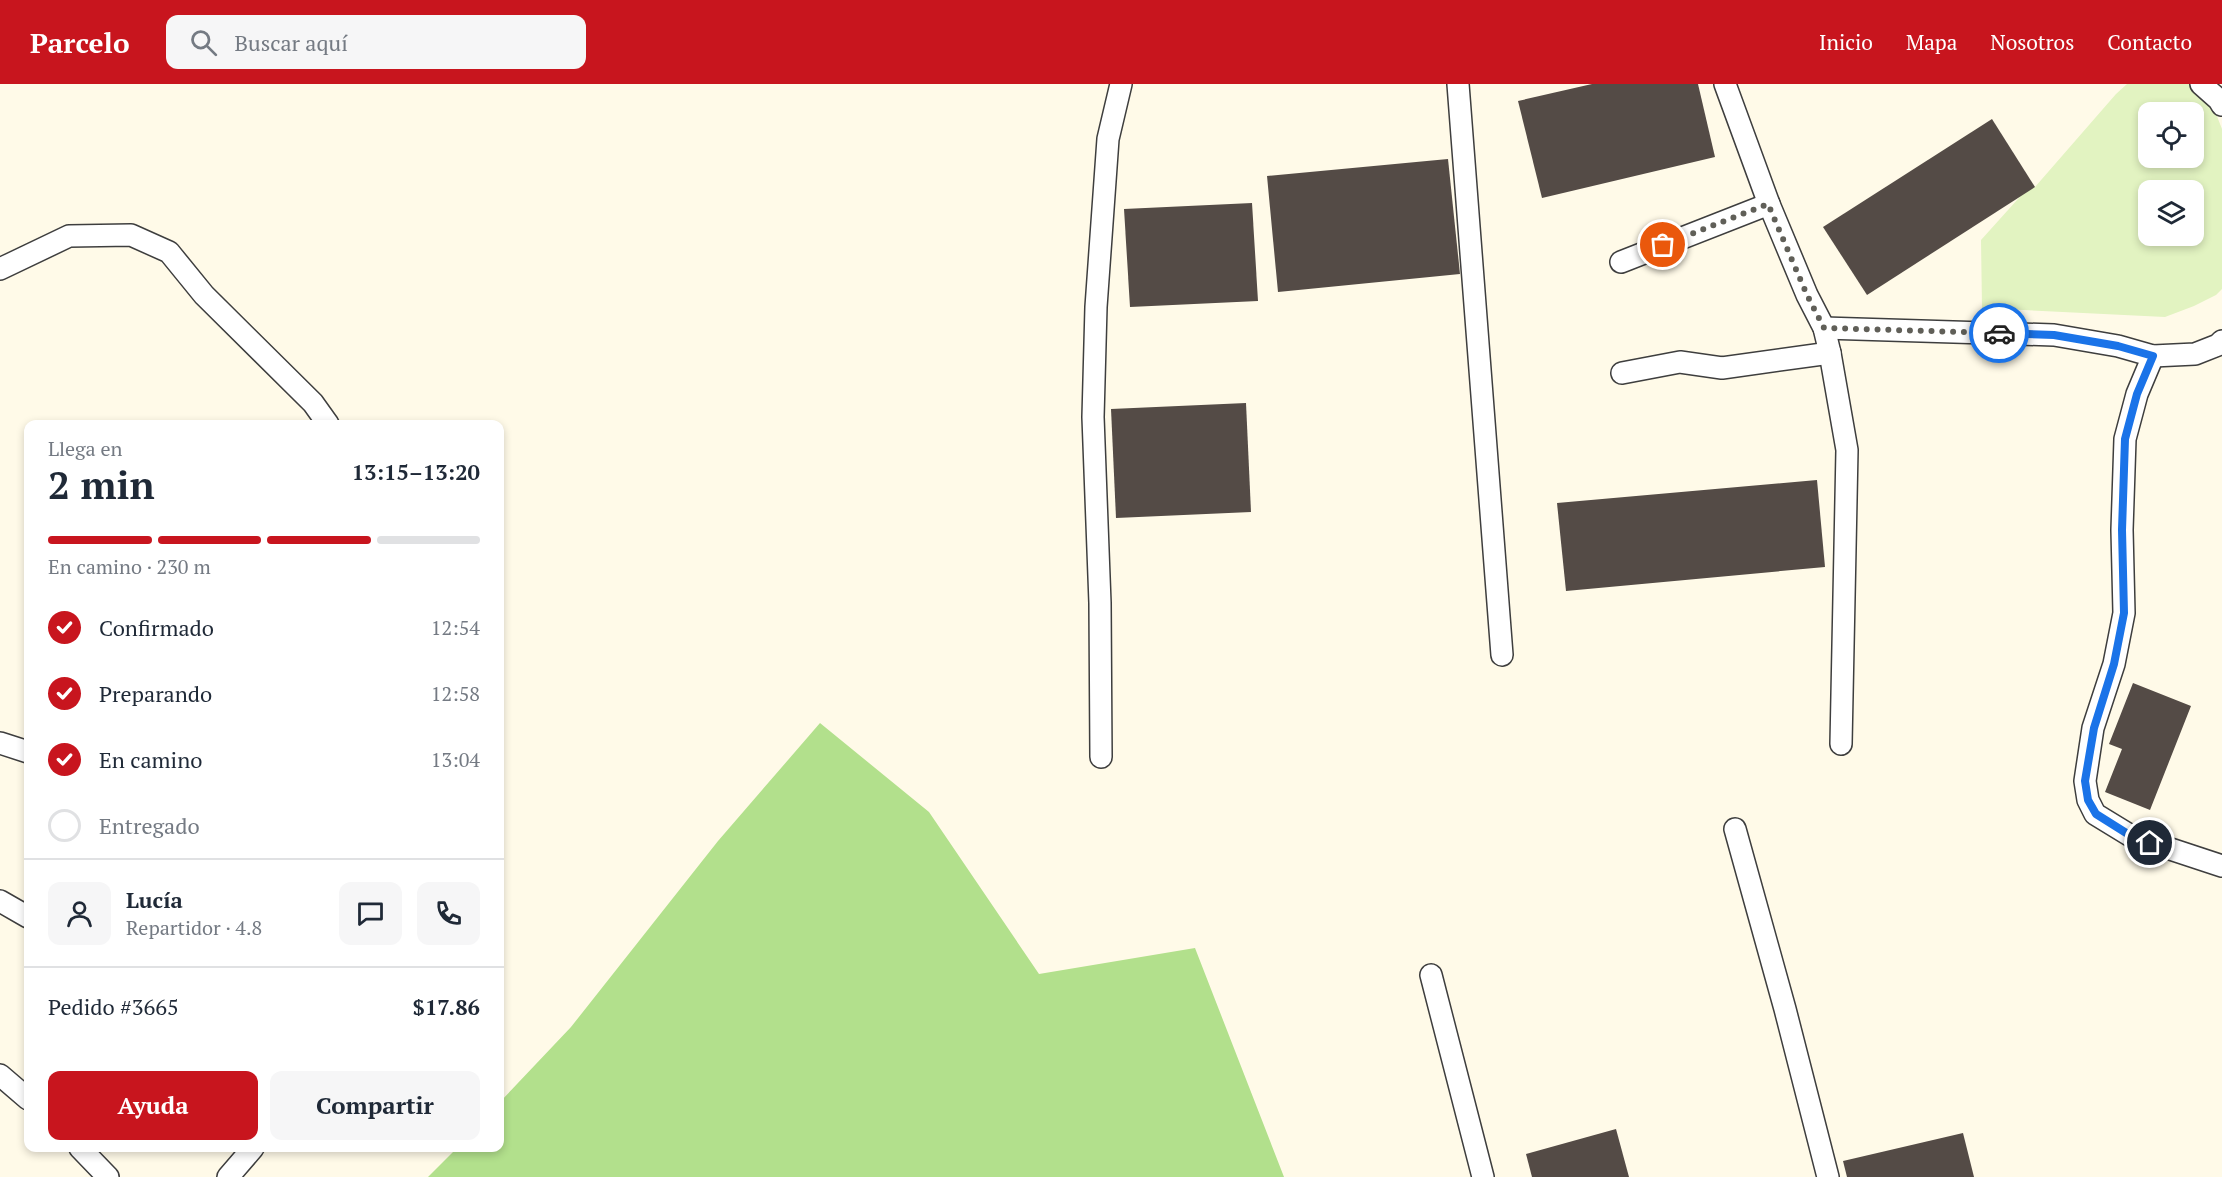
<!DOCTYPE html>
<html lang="es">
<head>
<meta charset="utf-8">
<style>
  :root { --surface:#fff; --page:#f6f6f7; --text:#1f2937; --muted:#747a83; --line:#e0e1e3; --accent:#c8151e }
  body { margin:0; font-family:"PT Serif",serif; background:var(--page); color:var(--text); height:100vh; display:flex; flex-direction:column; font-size:22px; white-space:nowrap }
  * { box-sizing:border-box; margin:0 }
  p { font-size:20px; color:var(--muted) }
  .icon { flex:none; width:33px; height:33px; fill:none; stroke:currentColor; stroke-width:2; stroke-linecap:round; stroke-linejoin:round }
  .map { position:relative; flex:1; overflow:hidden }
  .drawer { position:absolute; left:24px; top:336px; width:480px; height:732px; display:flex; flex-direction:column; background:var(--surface); border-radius:12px; box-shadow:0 3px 9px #0003 }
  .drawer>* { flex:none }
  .tools { position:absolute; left:2138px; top:18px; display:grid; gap:12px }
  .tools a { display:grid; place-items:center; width:66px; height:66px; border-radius:12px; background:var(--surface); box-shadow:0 3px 9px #0003; font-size:30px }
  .pin { position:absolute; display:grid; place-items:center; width:51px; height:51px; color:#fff; margin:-26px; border:3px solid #fff; border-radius:50%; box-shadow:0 2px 6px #0007 }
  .courier { position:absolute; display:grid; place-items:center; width:60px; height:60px; margin:-30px; border:4px solid #1a73e8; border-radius:50%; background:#fff; color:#222; box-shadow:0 2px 8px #0007 }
  .overview em { font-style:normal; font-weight:700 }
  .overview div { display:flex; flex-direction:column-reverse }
  .overview { display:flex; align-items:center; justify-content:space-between; height:102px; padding:0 24px }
  h1 { font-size:39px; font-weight:700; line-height:45px }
  .bar { display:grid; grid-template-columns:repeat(4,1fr); gap:9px 6px; align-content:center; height:72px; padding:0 24px }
  .bar i { height:8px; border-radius:4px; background:var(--line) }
  .bar .selected { background:var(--accent) }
  .bar p { grid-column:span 4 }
  .line { display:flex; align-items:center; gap:15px; padding:0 24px; border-top:2px solid var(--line) }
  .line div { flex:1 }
  .round { display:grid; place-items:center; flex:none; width:63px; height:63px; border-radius:12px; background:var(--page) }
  ol { padding:0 24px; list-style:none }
  li { display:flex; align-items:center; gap:18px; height:66px }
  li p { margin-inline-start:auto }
  li .icon { padding:6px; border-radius:50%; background:var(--accent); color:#fff; stroke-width:4 }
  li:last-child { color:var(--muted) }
  li i { width:33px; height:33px; border:3px solid var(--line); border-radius:50% }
  .primary-button { display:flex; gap:12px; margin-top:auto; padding:12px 24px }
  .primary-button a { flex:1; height:69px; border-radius:12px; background:var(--accent); color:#fff; font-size:24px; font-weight:700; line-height:69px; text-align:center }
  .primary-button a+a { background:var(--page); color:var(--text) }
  header { display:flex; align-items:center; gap:36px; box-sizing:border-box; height:84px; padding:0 30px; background:var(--accent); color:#fff }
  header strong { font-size:28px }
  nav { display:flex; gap:33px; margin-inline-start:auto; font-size:21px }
  .search { width:420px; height:54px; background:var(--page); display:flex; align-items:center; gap:15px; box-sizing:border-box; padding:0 21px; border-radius:12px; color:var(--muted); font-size:22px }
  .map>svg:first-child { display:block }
</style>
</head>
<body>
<header>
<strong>Parcelo</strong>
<div class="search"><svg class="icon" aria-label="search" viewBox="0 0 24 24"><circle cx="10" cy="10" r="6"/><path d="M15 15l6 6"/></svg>Buscar aquí</div>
<nav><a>Inicio</a><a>Mapa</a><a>Nosotros</a><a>Contacto</a></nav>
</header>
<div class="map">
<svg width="2222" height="1093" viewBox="0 0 2222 1093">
  <rect width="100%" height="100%" fill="#fffae8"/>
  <!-- forest -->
  <path fill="#b2e08c" d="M820 639 929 728 1039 890 1195 864 1284 1093H428L457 1064H500V1018L571 943 718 757Z"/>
  <!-- pitch -->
  <path fill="#e2f3c1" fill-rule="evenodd" d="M2127 0H2190L2207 7 2222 45V205L2216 211 2194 222 2165 233 1982 224 1981 156 2026 106 2035 103 2116 10ZM2148 28H2193V74H2148ZM2148 106H2193V152H2148Z"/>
  <!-- building -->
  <g fill="#544b46">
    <path d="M1592 0H1698L1715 73 1542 114 1518 17Z"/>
    <path d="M1992 35 2035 103 1867 211 1823 143Z"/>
    <path d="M1448 75 1460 190 1278 208 1267 92Z"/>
    <path d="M1252 119 1258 217 1130 223 1124 125Z"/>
    <path d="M1246 319 1251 428 1116 434 1111 325Z"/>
    <path d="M1817 396 1825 483 1566 507 1557 419Z"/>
    <path d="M2133 599 2191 622 2150 726 2105 708 2122 665 2109 660Z"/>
    <path d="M1616 1045 1629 1093H1532L1526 1070Z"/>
    <path d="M1963 1049 1974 1093H1847L1843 1077Z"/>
  </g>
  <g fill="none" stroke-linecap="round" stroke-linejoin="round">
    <defs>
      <g id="minor">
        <path d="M1458 0 1502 571"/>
        <path d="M1725 0 1769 120 1807 211 1824 244 1830 269 1847 366 1841 660"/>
        <path d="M2201 0 2219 16 2222 21"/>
        <path d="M1621 178 1769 120"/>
        <path d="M0 185 69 152 131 151 169 168 204 211 313 319 328 340"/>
        <path d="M1824 244 2054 251 2118 262 2153 272 2195 270 2218 261 2222 257"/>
        <path d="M2153 272 2137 310 2125 355 2122 446 2124 529 2114 580 2093 644 2085 697 2088 716 2095 730 2131 752 2222 782"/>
        <path d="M1622 289 1680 278 1722 284 1830 269"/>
        <path d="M0 659 28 668"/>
        <path d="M1101 673 1100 519 1093 333 1096 223 1108 55 1121 0"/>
        <path d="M1735 745 1785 925 1828 1093"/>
        <path d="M0 817 28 833"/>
        <path d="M1431 891 1483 1093"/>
        <path d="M0 991 28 1015"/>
        <path d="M80 1064 108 1093"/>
        <path d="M228 1093 253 1064"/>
      </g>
    </defs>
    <!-- minor casing -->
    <use href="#minor" stroke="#3e3e3e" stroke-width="24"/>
    <!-- minor -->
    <use href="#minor" stroke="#fff" stroke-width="21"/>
  </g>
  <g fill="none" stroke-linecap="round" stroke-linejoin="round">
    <!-- done -->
    <path stroke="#605f58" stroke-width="6" stroke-dasharray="0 10.8" d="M1663 161 1768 120 1807 211 1824 244 1999 249"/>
    <!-- route -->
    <path stroke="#1a73e8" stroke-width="8" d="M1999 249 2054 251 2118 262 2153 272 2137 310 2125 355 2122 446 2124 529 2114 580 2094 644 2085 697 2088 716 2096 730 2131 752 2150 759"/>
  </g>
</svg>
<div class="tools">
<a><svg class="icon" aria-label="locate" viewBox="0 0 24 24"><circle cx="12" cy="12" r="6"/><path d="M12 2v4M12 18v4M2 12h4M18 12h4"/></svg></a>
<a><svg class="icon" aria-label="layers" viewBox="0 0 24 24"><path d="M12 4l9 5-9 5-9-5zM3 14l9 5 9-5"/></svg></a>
</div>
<div class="pin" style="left:1663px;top:161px;background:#ea580c"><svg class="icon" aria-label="bag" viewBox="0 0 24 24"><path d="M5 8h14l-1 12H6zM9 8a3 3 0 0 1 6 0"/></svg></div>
<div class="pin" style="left:2150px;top:759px;background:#1f2937"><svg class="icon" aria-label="home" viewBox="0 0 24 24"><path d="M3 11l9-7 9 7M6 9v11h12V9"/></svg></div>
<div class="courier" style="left:1999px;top:249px"><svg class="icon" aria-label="car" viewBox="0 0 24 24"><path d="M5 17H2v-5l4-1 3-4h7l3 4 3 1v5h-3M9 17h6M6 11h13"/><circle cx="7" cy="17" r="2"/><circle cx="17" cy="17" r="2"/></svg></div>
<section class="drawer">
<div class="overview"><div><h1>2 min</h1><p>Llega en</p></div><em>13:15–13:20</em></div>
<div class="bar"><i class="selected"></i><i class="selected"></i><i class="selected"></i><i></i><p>En camino · 230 m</p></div>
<ol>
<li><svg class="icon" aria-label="check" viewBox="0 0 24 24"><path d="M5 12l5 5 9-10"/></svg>Confirmado<p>12:54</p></li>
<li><svg class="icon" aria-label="check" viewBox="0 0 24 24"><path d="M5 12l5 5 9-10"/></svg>Preparando<p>12:58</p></li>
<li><svg class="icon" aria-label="check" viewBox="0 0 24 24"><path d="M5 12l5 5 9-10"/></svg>En camino<p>13:04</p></li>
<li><i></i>Entregado</li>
</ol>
<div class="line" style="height:108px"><a class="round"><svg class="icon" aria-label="person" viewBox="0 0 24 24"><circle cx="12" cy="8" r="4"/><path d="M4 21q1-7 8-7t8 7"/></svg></a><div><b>Lucía</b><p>Repartidor · 4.8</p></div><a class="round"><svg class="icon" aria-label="chat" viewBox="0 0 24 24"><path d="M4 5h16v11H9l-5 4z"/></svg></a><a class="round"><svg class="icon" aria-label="phone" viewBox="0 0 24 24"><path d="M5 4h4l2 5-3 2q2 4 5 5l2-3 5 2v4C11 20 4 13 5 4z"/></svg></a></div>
<div class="line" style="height:78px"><div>Pedido #3665</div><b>$17.86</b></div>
<div class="primary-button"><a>Ayuda</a><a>Compartir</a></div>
</section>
</div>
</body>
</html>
